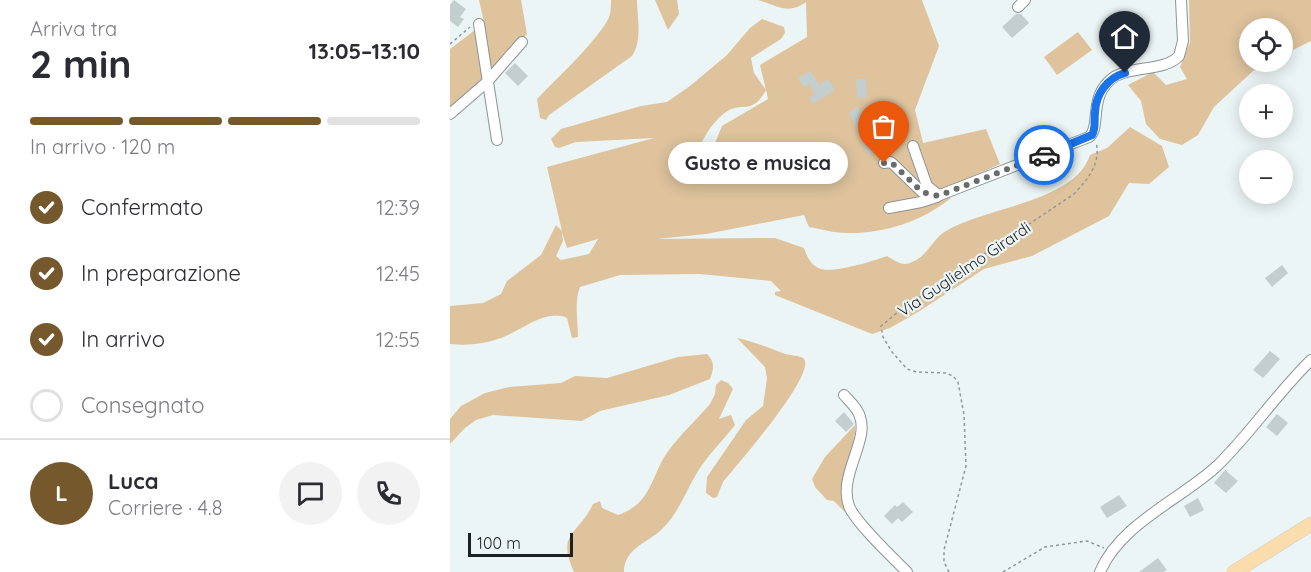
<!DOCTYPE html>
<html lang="it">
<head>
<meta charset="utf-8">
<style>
  :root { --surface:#fff; --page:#f2f2f3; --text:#2b2b33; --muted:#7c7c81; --line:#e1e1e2; --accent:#75582c }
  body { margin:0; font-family:Quicksand,sans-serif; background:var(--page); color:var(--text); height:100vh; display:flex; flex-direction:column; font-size:22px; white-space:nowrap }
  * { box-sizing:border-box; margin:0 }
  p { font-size:20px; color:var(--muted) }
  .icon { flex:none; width:33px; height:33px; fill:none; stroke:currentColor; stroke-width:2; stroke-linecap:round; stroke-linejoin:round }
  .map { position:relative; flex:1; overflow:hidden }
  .sheet { display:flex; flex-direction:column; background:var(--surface); width:450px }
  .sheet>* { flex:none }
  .controls { position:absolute; left:789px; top:18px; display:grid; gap:12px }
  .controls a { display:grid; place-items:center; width:54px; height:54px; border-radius:50%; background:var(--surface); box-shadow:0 3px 15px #0003; font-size:30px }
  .scale { position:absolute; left:18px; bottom:15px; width:105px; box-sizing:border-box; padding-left:6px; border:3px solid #1e2121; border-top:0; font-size:16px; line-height:21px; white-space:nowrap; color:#1e2121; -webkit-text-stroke:4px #ecf5f5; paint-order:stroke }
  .pin { position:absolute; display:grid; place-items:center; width:51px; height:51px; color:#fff; margin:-62px -26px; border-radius:50% 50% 50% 0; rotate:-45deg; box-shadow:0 0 6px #0007 }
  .pin .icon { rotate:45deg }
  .courier { position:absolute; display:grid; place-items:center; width:60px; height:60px; margin:-30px; border:4px solid #1a73e8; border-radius:50%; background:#fff; color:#222; box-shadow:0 2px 8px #0007 }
  .bubble { position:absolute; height:42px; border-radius:21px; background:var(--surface); box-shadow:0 3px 15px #0003; font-size:20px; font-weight:800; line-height:42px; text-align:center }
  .headline em { font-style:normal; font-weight:800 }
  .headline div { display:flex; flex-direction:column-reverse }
  .headline { display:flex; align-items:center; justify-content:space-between; height:102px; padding:0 30px }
  h1 { font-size:39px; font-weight:800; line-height:45px }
  .bar { display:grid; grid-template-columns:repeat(4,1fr); gap:9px 6px; align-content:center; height:72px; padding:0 30px }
  .bar i { height:8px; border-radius:4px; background:var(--line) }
  .bar .active { background:var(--accent) }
  .bar p { grid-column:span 4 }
  .line { display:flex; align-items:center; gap:15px; padding:0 30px; border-top:2px solid var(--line) }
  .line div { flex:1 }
  .round { display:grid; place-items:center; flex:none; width:63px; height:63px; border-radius:32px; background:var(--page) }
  ol { padding:0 30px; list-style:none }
  li { display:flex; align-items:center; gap:18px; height:66px }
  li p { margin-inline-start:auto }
  li .icon { padding:6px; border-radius:50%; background:var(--accent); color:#fff; stroke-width:4 }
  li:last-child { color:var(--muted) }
  li i { width:33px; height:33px; border:3px solid var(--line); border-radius:50% }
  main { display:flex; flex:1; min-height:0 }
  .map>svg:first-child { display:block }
</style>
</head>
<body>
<main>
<section class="sheet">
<div class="headline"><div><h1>2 min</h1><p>Arriva tra</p></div><em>13:05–13:10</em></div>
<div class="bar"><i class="active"></i><i class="active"></i><i class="active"></i><i></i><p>In arrivo · 120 m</p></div>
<ol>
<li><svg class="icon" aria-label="check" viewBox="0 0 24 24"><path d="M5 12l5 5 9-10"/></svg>Confermato<p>12:39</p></li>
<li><svg class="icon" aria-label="check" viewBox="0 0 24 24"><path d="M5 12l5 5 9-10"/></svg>In preparazione<p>12:45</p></li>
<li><svg class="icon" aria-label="check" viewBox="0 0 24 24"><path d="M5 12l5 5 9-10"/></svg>In arrivo<p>12:55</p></li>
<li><i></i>Consegnato</li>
</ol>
<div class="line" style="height:108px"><b class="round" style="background:var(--accent);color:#fff">L</b><div><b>Luca</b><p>Corriere · 4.8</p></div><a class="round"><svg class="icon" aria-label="chat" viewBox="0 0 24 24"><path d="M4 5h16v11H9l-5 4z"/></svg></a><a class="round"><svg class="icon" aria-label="phone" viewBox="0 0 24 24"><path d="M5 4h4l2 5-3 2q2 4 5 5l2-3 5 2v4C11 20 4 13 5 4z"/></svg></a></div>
</section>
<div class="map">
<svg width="861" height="572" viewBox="0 0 861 572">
  <rect width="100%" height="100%" fill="#ecf5f5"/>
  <!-- green -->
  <g fill="#dec39d" fill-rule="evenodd">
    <path d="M29 0H71L77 34 40 73 34 22Z"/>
    <path d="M161 0H187C187 18 193 40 182 56L99 115 96 120 90 118 87 99C109 76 139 49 156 23 161 16 161 8 161 0Z"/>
    <path d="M205 0H227L229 14 218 30Z"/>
    <path d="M308 0H472L489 46 465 110 473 143 536 129 550 164 501 186 500 199C470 222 434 234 396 233 384 233 371 229 359 227L354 215 256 234 207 239 325 238 354 248C357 257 361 266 371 269 384 273 424 261 437 256 445 261 453 267 462 262 478 256 483 238 496 231 533 208 625 202 640 155L657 148 680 127 712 146 719 167 699 184 679 183 659 216 582 256 534 269 468 312 440 328 422 334 325 295V292L331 291 321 281 250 274 170 275 130 287C124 302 128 320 128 337L122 338 117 318C97 308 70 331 51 338 34 344 18 346 0 344V306L33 303 51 294 57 281 91 255 106 225 112 231 97 167 204 138 126 142 109 148 105 147 101 139 111 129 191 106 217 102 240 86 277 55 300 28 312 19 334 27 335 33 331 39 301 58 304 73 316 90 310 65 357 37 356 2C338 15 328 6 308 0ZM316 90 318 99 272 126 265 143 246 148C252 144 253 139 257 133 261 126 270 116 276 112 292 101 302 116 316 90ZM112 232 117 248 148 239 139 254 111 260 106 256 113 241Z"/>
    <path d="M739 0H861V41L833 55 832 28H800V62H821L803 71 764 107 748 135 732 145 710 139 696 124 691 101 678 85 703 72 716 85 737 79 730 67 740 42Z"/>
    <path d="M25 30 34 80 0 109V49Z"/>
    <path d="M628 32 642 50 607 75 594 57Z"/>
    <path d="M287 338C305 342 319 348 335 354 340 355 350 356 353 358 370 371 284 468 273 482L267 497 263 498 256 493 257 477 296 420 313 406 317 378 315 367Z"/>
    <path d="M257 354C265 362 264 369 260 379L219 395 150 411 132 421 43 415 26 420 15 428 0 444V419L11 406 35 393 59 387 111 383 125 376 157 378 228 357Z"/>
    <path d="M271 380 278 383 283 389 269 419 281 415 285 425C274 439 262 451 252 465 238 485 230 512 212 529 198 543 174 548 174 572H124C106 532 128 536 143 504L150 501 152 508 168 515C203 503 200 476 219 450 231 434 247 419 260 404L265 394 266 385Z"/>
    <path d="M405 425V433L394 487 397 514 384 501 377 500 365 487 362 479 375 457Z"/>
  </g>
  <!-- building -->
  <g fill="#c5cece">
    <path d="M4 0 16 9 10 17 14 19 8 27 0 21V5Z"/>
    <path d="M566 14H571L579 23 562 38 552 27Z"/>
    <path d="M65 63 78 76 68 86 55 73Z"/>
    <path d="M361 71 369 85 378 79 385 90 363 104 359 97 365 94 359 84 353 87 348 78Z"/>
    <path d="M406 79H416L417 97 407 98Z"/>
    <path d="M408 107 414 121 445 108 450 120 429 127 427 122 417 126 428 150 418 155 399 112Z"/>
    <path d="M371 145 382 176 369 180 358 149Z"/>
    <path d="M832 265 838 273 822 287 815 278Z"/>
    <path d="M820 351 830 359 813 378 803 370Z"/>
    <path d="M394 412 404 424 396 432 385 421Z"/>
    <path d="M827 414 838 423 827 436 816 427Z"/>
    <path d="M775 470 788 481 776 493 764 483Z"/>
    <path d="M669 495 677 506 657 518 650 507Z"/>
    <path d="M748 498 754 510 740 517 734 506Z"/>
    <path d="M453 502 463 512 452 522 448 518 442 524 434 516 445 505 447 507Z"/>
    <path d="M708 558 717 570 713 572H689Z"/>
  </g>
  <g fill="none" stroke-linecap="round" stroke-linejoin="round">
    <defs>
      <g id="minor">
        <path d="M568 7 575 0"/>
        <path d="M29 24 47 140"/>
        <path d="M0 114 37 82 72 42"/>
        <path d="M463 146 477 186 487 194"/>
        <path d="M434 163 440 162 443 164 472 192 490 195 639 137C651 128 639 100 659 81 677 64 713 73 729 56L733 41 731 0"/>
        <path d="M439 208 471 202 487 197"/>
        <path d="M394 395C399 401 408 408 410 417 419 441 388 476 399 506 405 522 443 558 457 572"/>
        <path d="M650 572C670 524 730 500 767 466 801 433 827 393 861 360"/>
      </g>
      <path id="major" d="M784 572 861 524"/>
    </defs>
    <!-- minor casing -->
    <use href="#minor" stroke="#8b9494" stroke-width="12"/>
    <!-- major casing -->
    <use href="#major" stroke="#cecece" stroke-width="15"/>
    <!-- path -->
    <g stroke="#919898" stroke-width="1.5" stroke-dasharray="3 3" stroke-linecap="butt">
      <path d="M0 44 20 27"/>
      <path d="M499 572 494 562V550L516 466 514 415 508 382 503 376 496 373 467 372 457 369 442 352 433 337 431 326 448 312 624 194C638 179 651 164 646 142"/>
      <path d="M553 572 595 547 637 541 654 548"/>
    </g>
    <!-- minor -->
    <use href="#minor" stroke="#fff" stroke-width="10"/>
    <!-- major -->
    <use href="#major" stroke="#fbdcac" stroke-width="14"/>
  </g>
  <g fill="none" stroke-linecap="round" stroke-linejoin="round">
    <!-- done -->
    <path stroke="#666b6b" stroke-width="6" stroke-dasharray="0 10.8" d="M434 163 440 162 443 164 472 192 488 196 594 155"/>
    <!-- route -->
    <path stroke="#1a73e8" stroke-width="8" d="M594 155 642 135C646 128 644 121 645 112 646 94 657 78 675 73"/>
  </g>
  <g text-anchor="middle" stroke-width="4.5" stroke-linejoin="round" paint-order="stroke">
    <!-- street labels -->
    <g font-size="16" fill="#1e2121" stroke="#ecf5f5">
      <text transform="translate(514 269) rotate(-34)" y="6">Via Guglielmo Girardi</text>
    </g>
  </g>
</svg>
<div class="controls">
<a><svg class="icon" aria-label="locate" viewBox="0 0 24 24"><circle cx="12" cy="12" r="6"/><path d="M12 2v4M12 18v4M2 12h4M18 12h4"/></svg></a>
<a>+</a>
<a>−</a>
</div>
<div class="scale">100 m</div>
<div class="pin" style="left:434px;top:163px;background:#ea580c"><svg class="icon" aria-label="bag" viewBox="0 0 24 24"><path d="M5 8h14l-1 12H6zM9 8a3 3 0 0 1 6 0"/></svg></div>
<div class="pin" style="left:675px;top:73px;background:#1f2937"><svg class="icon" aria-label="home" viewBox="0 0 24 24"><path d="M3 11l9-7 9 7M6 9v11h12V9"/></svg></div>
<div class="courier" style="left:594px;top:155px"><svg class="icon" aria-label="car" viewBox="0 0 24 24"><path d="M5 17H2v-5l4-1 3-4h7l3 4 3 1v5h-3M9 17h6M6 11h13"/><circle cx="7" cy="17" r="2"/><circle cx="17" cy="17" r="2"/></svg></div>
<div class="bubble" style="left:218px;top:142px;width:180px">Gusto e musica</div>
</div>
</main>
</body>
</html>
